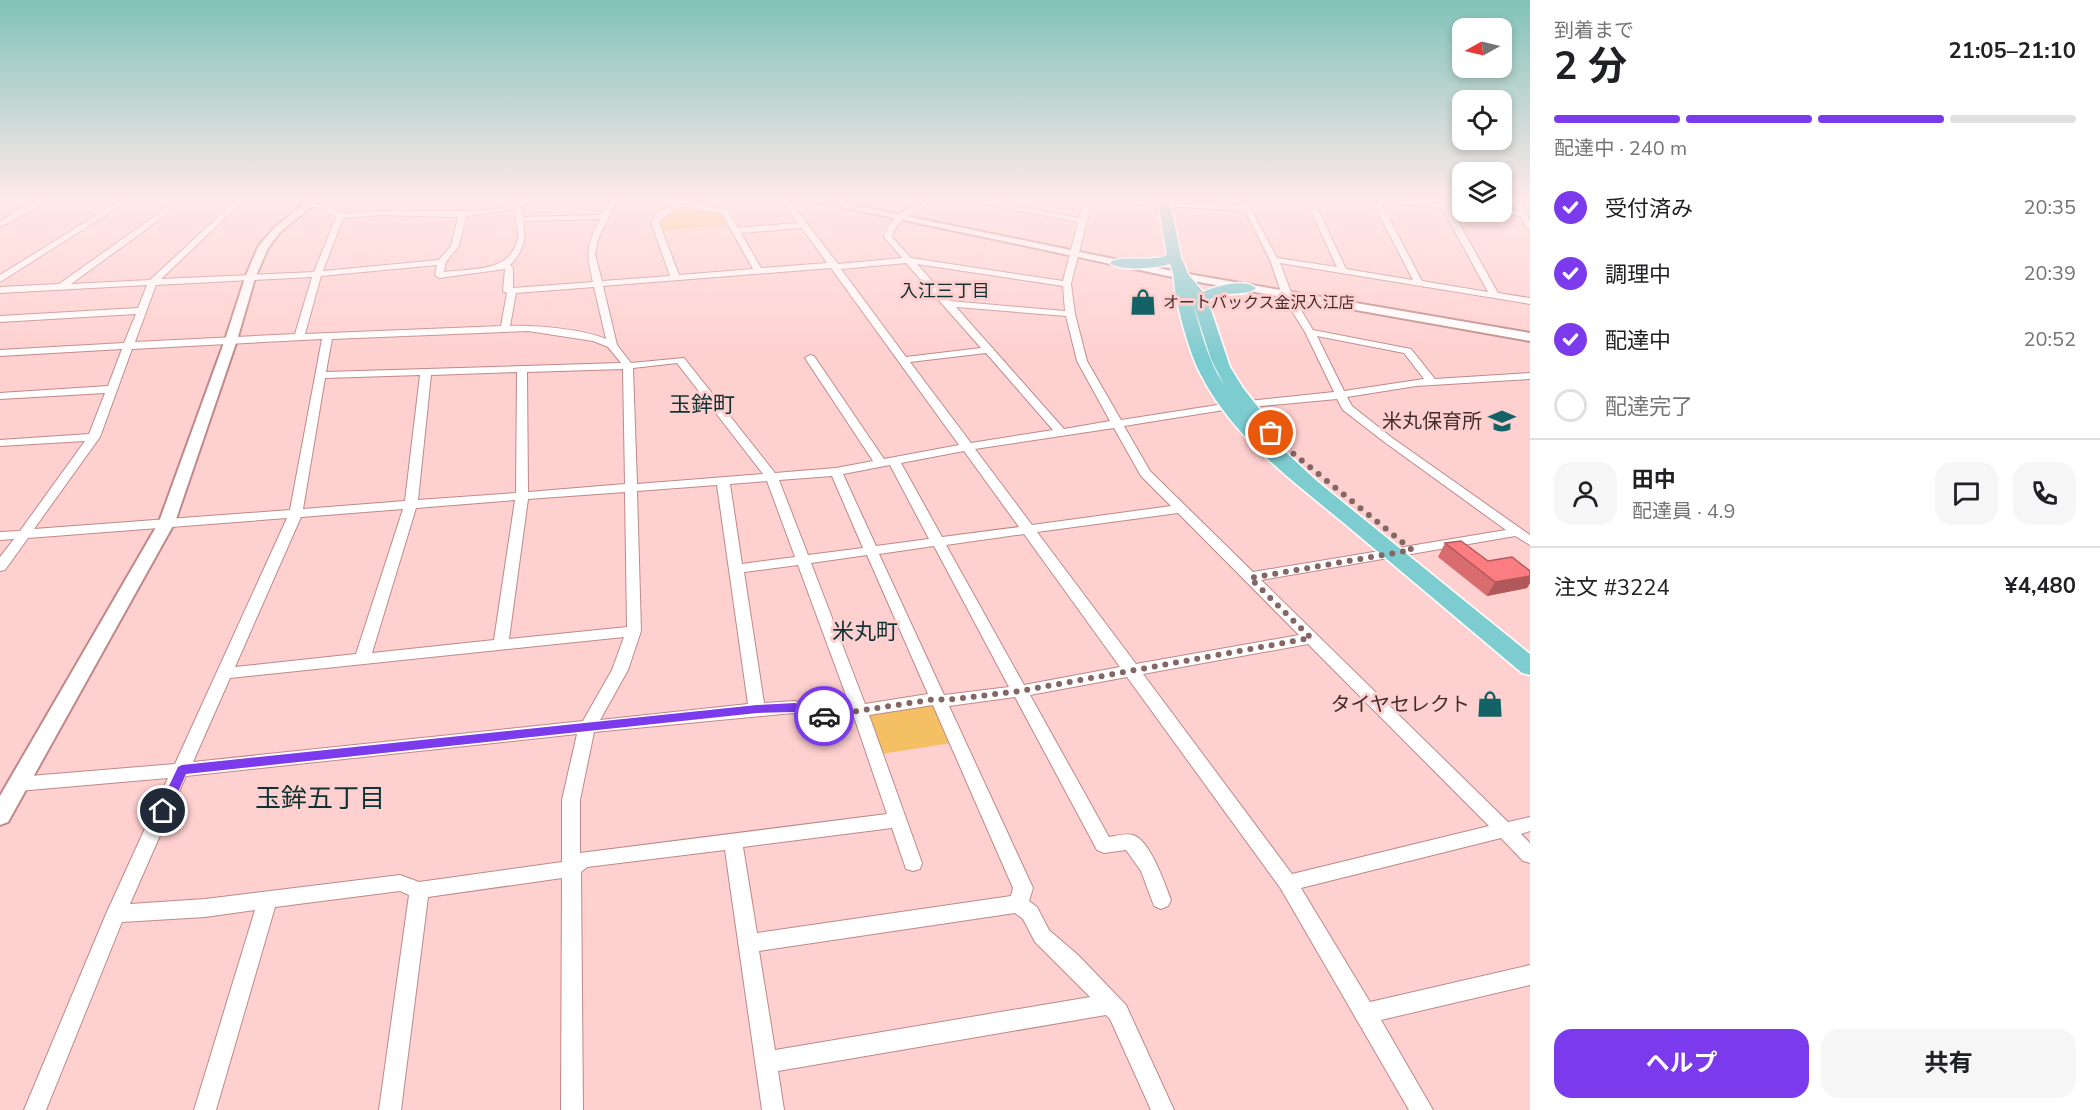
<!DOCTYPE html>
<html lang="ja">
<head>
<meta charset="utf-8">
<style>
  :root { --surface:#fff; --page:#f6f6f6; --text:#202124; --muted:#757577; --line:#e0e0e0; --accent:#7c3aed }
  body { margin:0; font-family:"Nunito Sans","Noto Sans JP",sans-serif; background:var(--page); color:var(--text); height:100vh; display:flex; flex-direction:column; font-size:22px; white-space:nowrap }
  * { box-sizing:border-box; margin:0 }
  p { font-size:20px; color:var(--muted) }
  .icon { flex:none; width:33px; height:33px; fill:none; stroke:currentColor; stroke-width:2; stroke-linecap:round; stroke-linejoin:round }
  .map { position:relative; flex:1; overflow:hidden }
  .drawer { display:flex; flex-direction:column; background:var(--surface); width:570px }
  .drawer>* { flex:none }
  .needle { width:39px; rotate:262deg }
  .fabs { position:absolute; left:1452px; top:18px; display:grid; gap:12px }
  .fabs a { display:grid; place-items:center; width:60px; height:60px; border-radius:12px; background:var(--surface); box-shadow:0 3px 9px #0003; font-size:30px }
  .pin { position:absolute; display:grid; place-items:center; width:51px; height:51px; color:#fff; margin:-26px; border:3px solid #fff; border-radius:50%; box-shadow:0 2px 6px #0007 }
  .courier { position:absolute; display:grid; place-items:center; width:60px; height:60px; margin:-30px; border:4px solid #7c3aed; border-radius:50%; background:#fff; color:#222; box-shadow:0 2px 8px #0007 }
  .headline em { font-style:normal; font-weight:700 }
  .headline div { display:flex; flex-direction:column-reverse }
  .headline { display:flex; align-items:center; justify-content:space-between; height:102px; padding:0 24px }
  h1 { font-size:39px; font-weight:700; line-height:45px }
  .bar { display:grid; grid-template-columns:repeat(4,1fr); gap:9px 6px; align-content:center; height:72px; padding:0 24px }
  .bar i { height:8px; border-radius:4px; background:var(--line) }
  .bar .selected { background:var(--accent) }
  .bar p { grid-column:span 4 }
  .line { display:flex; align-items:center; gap:15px; padding:0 24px; border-top:2px solid var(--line) }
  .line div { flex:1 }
  .round { display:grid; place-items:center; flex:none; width:63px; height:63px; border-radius:18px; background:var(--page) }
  ol { padding:0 24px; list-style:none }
  li { display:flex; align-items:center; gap:18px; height:66px }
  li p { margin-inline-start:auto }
  li .icon { padding:6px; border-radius:50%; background:var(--accent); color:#fff; stroke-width:4 }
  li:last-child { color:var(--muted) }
  li i { width:33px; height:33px; border:3px solid var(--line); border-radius:50% }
  .cta { display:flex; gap:12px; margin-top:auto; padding:12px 24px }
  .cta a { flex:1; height:69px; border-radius:18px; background:var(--accent); color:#fff; font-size:24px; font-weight:700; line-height:69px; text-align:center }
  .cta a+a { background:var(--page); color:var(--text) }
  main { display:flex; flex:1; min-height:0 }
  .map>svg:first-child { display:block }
</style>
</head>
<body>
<main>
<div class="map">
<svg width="1530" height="1110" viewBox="0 0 1530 1110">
  <rect width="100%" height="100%" fill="#ffd0d0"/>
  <!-- green -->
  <g fill="#f5c063">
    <path d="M680 206 719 212 727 225 662 231 661 222Z"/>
    <path d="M930 706 936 708 952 743 881 754 868 718 870 715Z"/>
  </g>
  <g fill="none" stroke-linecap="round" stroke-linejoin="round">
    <defs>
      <g id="minor">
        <path d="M40 201H50L0 227V222L17 210Z"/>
        <path d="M119 201H128L0 282V275Z"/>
        <path d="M176 201H185L71 284 150 280 235 201H243L161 279 314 272 336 217 321 208 282 201 323 204 341 214 381 211H476L495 209 522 201H532L521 207 523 217 602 215 609 201H617L598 239 595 254 602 281 670 276 651 222 658 213 673 205 661 201H686L728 210 738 228 798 223 782 201H790L838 264 902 258 884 237C889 218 913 201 932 201 918 213 897 217 892 237L911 258 1063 281 1078 222 970 201H986L1079 218 1084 201H1092L1071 284 1075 314 1087 361 1121 420 1230 403 1334 392 1305 332 1282 295 1270 260 1245 211 1116 203 1112 201 1243 206 1241 201H1249L1251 209 1277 258 1337 267 1306 201H1314L1346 269 1413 280 1372 201H1380L1422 281 1488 292 1442 208 1394 203 1390 201H1415L1462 206V210L1451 209 1498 293 1530 298V304L1280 263 1292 295 1313 330 1411 349 1435 379 1530 373V379L1416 386 1347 397 1352 406 1391 437 1530 535V545L1515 536 1261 580 1508 822 1530 817V831L1521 834 1530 843V863L1523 861 1501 838 1301 888 1370 1002 1530 965V985L1381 1020 1433 1110H1409L1281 889 1127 677 1030 695 1109 837C1116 836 1126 833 1133 835 1150 840 1165 884 1171 900L1168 906 1161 909 1154 906 1141 871 1126 850 1104 853 1097 850 1015 697 949 706 1033 888 1029 901 1037 907 1049 930 1078 955 1126 1005 1174 1110H1151L1110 1019 1106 1015 778 1071 784 1110H762L725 850 587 867 581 872 583 1110H561L562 878 428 897 401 1110H379L409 895 400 891 275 907 216 1110H194L255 910 205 917 122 922 46 1110H24L106 914 168 778 18 791 12 789 9 784 12 779 18 777 175 764 287 518 28 538 5 570 0 571V557L14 539 0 540V532L20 531 85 441 0 446V440L89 434 105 393 0 399V393L108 386 122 349 0 356V350L124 343 136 314 0 322V316L138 308 147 285 0 293V287L59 284ZM681 206 722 214 753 269 679 275 659 222 664 217ZM514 209C515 218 519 229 518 237 512 273 473 268 444 272L446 262 459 246 466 216ZM381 215 458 217 451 246 439 260 323 271 343 218ZM600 219C586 247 586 252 593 282L513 288V268L510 265C523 252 527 239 523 221ZM802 228 827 263 761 268 741 233ZM906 263 981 348 906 357 841 269ZM917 264 1063 286 1065 311 950 301ZM437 265 435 275 439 278 505 269 503 291 507 293 501 326 305 334 321 276ZM831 268 959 445 884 459 814 356 810 355 805 358 873 461 836 468 775 473 684 358 631 363 617 345 603 286ZM312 277 295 334 135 342 156 285ZM594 287 606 339C582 329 536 325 510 326L516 293ZM956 307 1066 316 1077 361 1110 421 1064 429ZM528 331 593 341 608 347 621 363 326 372 332 339ZM1317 336 1404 353 1424 379 1344 391ZM322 339 290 510 34 529 100 437 132 349ZM986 353 1053 430 971 443 910 362ZM677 363 763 474 637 484 633 368ZM623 369 625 484 528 492 527 372ZM517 372 516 493 418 500 431 375ZM420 375 405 501 303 509 325 378ZM1337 399 1343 410 1383 441 1506 530 1253 572 1150 471 1124 426 1230 409ZM1114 428 1141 476 1171 506 1032 525 975 449ZM964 451 1019 527 942 537 901 463ZM890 465 929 539 876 546 843 474ZM832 476 863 548 808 555 779 480ZM767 481 795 557 742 564 730 484ZM717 485 748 704 600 720 628 670 641 631 637 491ZM625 492 627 627 509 639 528 499ZM515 500 494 640 372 653 416 508ZM403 509 356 654 235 667 301 517ZM1178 513 1299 635 1136 664 1037 532ZM1024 534 1120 667 1024 685 946 545ZM934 546 1009 687 944 695 879 554ZM867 555 928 694 865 704 811 563ZM798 565 850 706 818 711 795 701 764 703 744 572ZM624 637 612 670 583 721 193 762 230 678ZM1308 644 1489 826 1292 874 1143 674ZM933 705 1013 888 1011 896 757 933 743 847 892 828 906 869 913 871 920 869 922 863 869 715ZM793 713 817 723 854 717 887 814 580 853V800L594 732ZM577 734 562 800V862L419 882 400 875 205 899 130 904 186 776ZM1015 913 1023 919 1035 942 1090 997 775 1050 759 951Z"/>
        <path d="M1512 201H1520L1530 220V229H1527L1520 216 1499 212H1502V209L1518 211Z"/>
      </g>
      <g id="tertiary">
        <path d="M308 201H319L280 232 268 248 255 278 237 340 175 522 8 822 0 825V796L159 522 225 340 245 278 258 247 274 228Z"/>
        <path d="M814 201H832L1182 273 1530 333V341L1182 279Z"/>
      </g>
      <path id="primary" d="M1158 201H1170L1181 257 1188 274 1203 292C1215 286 1245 278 1256 288 1245 298 1223 289 1208 301L1230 367 1243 388 1269 421 1266 425H1256L1318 482 1530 654V675L1522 673C1465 625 1408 577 1351 529 1297 484 1232 438 1200 373 1189 351 1179 314 1175 290 1174 280 1174 273 1170 264 1157 268 1121 272 1110 263 1120 254 1151 263 1167 255ZM1191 297 1211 359 1224 385C1207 359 1200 327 1191 297Z"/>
    </defs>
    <!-- minor casing -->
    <use href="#minor" stroke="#be8988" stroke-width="2"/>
    <!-- tertiary casing -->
    <use href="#tertiary" stroke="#be8988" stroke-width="4"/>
    <!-- primary casing -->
    <use href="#primary" stroke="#fff" stroke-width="3"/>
    <!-- minor -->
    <use href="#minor" fill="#fff" fill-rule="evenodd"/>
    <!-- tertiary -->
    <use href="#tertiary" fill="#fff" fill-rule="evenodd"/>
    <!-- primary -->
    <use href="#primary" fill="#7dccd0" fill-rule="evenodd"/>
  </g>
  <!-- wall -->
  <path fill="#d96c6f" d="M1445 543 1488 561 1530 571V583L1527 588 1487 596 1438 557Z"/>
  <!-- shaded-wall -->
  <path fill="#b0585a" d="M1530 576V583L1527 588 1487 596 1495 582Z"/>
  <!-- building -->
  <path fill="#fc7d81" stroke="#b0585a" stroke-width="1.5" d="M1461 541 1488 561 1512 557 1530 571V576L1495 582 1445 543Z"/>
  <!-- sky -->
  <linearGradient id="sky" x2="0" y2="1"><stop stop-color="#81c2b9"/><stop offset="0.56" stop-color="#ffeaea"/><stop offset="1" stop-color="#ffeaea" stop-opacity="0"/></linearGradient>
  <rect width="1530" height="356" fill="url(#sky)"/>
  <!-- route -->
  <path fill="#7c3aed" d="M795 703 818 712 828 713 830 716 828 719 817 721 794 712 757 713 186 774 168 815 163 816 157 811 178 767 182 765 757 705Z"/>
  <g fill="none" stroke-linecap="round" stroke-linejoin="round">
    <!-- done -->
    <path stroke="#846665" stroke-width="6" stroke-dasharray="0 10.8" d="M824 716 936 699 947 700 1020 691 1311 638 1250 578 1412 550 1284 446 1271 433"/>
  </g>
  <!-- icons -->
  <defs>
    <symbol id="shop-bare" viewBox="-9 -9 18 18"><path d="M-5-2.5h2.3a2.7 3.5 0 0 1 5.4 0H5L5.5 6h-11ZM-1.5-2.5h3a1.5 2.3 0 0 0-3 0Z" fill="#136366" stroke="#ffd0d0" stroke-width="2.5" paint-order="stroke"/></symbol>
    <symbol id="school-bare" viewBox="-9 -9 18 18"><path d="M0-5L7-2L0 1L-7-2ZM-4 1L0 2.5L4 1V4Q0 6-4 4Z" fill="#136366" stroke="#ffd0d0" stroke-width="2.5" paint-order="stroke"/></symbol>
  </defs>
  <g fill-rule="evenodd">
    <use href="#shop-bare" x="1124" y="283" width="38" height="38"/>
    <use href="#school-bare" x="1483" y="402" width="38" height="38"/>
    <use href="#shop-bare" x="1471" y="685" width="38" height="38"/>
  </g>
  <g text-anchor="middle" stroke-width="6" stroke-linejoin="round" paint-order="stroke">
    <!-- far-poi labels -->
    <g font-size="16" fill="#422d2c" stroke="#ffd0d0" text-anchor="start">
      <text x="1163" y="308">オートバックス金沢入江店</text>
    </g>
    <!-- far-neighbourhood labels -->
    <g font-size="18" fill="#0f3334" stroke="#ffd0d0">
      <text x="945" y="297">入江三丁目</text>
    </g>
    <!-- poi labels -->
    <g font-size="20" fill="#422d2c" stroke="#ffd0d0" text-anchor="end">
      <text x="1482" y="428">米丸保育所</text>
      <text x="1470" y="711">タイヤセレクト</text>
    </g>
    <!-- quarter labels -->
    <g font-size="22" fill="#0f3334" stroke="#ffd0d0">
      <text x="702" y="412">玉鉾町</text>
      <text x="865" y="639">米丸町</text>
    </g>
    <!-- near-neighbourhood labels -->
    <g font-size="26" fill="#0f3334" stroke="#ffd0d0">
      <text x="320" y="807">玉鉾五丁目</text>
    </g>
  </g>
</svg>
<div class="fabs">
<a><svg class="needle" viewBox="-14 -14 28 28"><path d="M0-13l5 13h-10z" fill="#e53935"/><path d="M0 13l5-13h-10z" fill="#757577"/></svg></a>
<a><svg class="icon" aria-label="locate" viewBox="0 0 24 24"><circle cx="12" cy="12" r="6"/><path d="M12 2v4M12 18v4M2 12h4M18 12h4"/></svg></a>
<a><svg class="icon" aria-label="layers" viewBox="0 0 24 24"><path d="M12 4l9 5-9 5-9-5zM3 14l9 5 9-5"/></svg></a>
</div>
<div class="pin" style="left:1271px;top:433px;background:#ea580c"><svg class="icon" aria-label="bag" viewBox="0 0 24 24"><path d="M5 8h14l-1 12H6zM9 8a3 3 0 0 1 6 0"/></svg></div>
<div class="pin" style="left:163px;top:811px;background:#1f2937"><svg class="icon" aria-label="home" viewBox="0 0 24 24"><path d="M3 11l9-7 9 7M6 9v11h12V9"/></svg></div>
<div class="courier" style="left:824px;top:716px"><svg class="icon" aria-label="car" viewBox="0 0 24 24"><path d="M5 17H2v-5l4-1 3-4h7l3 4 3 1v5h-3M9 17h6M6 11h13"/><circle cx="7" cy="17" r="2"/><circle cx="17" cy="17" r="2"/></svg></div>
</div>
<section class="drawer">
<div class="headline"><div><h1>2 分</h1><p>到着まで</p></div><em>21:05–21:10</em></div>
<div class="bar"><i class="selected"></i><i class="selected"></i><i class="selected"></i><i></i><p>配達中 · 240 m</p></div>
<ol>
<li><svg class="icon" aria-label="check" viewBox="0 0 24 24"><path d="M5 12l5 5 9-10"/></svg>受付済み<p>20:35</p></li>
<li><svg class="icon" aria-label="check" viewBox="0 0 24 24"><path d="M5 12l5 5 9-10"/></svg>調理中<p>20:39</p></li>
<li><svg class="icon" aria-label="check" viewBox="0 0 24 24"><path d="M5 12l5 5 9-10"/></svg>配達中<p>20:52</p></li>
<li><i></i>配達完了</li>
</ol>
<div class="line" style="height:108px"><a class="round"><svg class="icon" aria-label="person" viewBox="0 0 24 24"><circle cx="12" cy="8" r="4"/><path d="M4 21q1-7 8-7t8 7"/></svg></a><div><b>田中</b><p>配達員 · 4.9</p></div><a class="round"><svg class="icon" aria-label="chat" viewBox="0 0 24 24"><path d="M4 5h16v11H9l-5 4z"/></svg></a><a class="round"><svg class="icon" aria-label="phone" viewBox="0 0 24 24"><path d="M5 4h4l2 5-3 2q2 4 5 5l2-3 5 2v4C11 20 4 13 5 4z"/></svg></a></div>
<div class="line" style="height:78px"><div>注文 #3224</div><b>¥4,480</b></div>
<div class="cta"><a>ヘルプ</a><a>共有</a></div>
</section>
</main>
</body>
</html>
